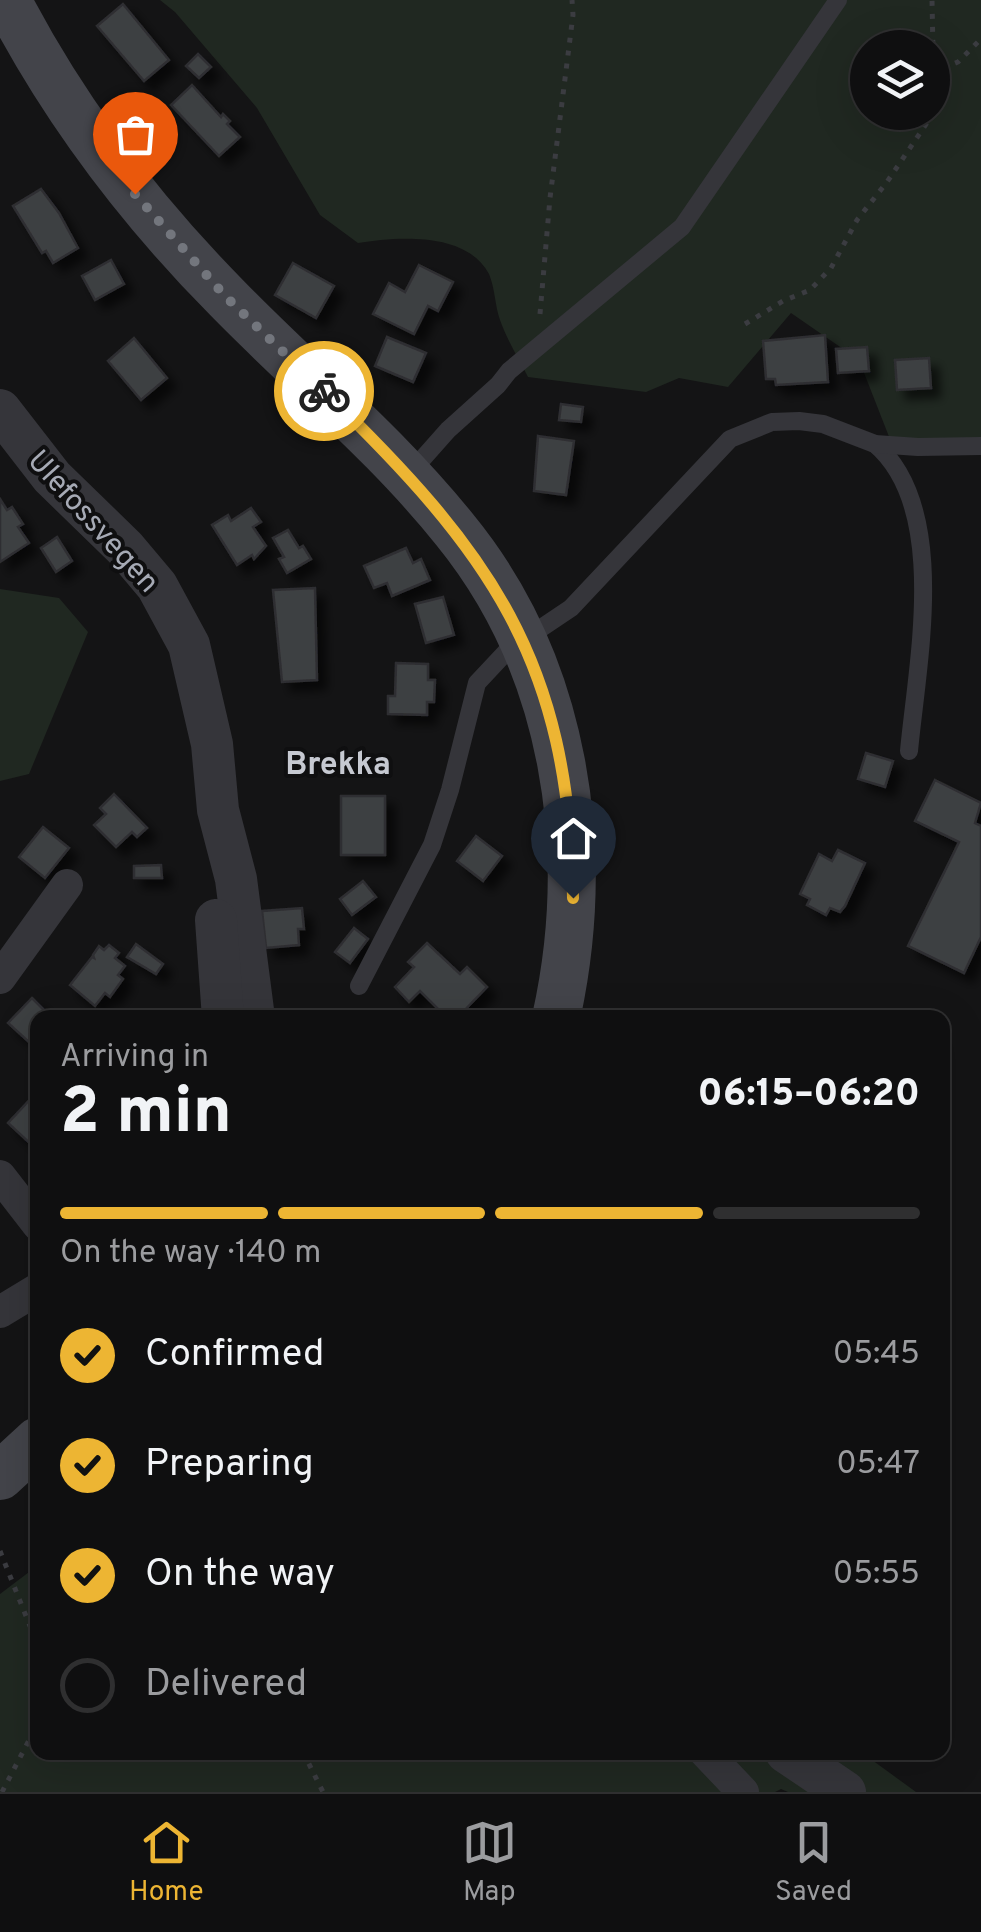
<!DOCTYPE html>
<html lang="en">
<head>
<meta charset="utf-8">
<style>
  :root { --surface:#0f0f10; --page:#1d1d1e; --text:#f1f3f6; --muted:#9b9c9f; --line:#2f2f30; --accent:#edb533 }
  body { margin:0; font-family:Overpass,sans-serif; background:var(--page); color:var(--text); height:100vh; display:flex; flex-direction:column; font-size:38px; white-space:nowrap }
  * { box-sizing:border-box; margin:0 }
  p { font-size:32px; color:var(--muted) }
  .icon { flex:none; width:55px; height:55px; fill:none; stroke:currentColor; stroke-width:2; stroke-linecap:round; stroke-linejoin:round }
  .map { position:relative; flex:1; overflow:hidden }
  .panel { position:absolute; left:30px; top:1010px; width:920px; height:750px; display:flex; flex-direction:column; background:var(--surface); border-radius:20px; box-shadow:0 10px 40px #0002,0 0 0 2px var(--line) }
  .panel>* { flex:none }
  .buttons { position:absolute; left:850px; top:30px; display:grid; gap:20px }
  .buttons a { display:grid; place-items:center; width:100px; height:100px; border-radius:50%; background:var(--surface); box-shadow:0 10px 40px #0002,0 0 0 2px var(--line); font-size:50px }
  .pin { position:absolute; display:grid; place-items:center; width:85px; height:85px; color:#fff; margin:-102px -42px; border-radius:50% 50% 50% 0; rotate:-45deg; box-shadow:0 0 10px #0007 }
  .pin .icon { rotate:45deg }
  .courier { position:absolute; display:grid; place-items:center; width:100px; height:100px; margin:-50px; border:8px solid #edb533; border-radius:50%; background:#fff; color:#222; box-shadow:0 2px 12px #0007 }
  .head em { font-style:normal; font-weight:800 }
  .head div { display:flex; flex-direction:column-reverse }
  .head { display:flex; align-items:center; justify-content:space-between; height:170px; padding:0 30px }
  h1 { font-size:65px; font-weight:800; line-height:75px }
  .bar { display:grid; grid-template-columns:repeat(4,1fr); gap:15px 10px; align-content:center; height:120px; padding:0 30px }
  .bar i { height:12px; border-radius:8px; background:var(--line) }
  .bar .on { background:var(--accent) }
  .bar p { grid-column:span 4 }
  ol { padding:0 30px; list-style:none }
  li { display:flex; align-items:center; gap:30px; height:110px }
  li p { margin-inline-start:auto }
  li .icon { padding:10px; border-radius:50%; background:var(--accent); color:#111; stroke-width:4 }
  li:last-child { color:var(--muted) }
  li i { width:55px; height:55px; border:5px solid var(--line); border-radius:50% }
  .menu { display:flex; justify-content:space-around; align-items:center; height:140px; border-top:2px solid var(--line); background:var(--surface); font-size:28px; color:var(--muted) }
  .menu a { display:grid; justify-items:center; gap:5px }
  .menu .on { color:var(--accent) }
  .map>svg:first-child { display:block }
</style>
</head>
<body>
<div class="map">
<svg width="981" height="1792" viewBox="0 0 981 1792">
  <defs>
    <filter id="shadow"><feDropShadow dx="9" dy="9" stdDeviation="5" flood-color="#0009"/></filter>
  </defs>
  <rect width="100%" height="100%" fill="#141415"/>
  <!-- green -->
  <g fill="#202821" fill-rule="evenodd">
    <path d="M160 0H981V451L895 452 859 360 791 313 728 387 679 378 646 392 528 377C519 359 507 340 500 320 495 306 495 288 489 274 466 231 397 237 358 243L320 215 257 108 175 12ZM868 48H932V112H868Z"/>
    <path d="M0 589 59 598 88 632 29 774 0 781Z"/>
    <path d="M37 1566 38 1752H861L916 1792H788L781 1789 775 1792H0V1594Z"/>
  </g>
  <!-- building -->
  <g fill="#3e3f42" stroke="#2e2e31" stroke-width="2.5" filter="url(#shadow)">
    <path d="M123 4 169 60 144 81 97 26Z"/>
    <path d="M198 54 211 67 199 78 186 66Z"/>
    <path d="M192 85 221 117 223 114 230 121 227 124 240 137 219 156 171 105Z"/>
    <path d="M41 189 59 213 78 248 53 263 46 251 42 253 13 206Z"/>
    <path d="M111 260 124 284 95 300 82 276Z"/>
    <path d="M293 263 334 286 316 318 275 295Z"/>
    <path d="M419 265 453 282 438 311 428 306 414 334 373 314 389 283 405 292Z"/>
    <path d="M825 335 828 382 776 385 775 379H766L763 341Z"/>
    <path d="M387 337 426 353 413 382 375 366Z"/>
    <path d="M134 338 167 378 141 400 108 361Z"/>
    <path d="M867 347 869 371 838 373 836 349Z"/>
    <path d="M929 358 931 388 897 390 895 360Z"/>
    <path d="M561 404 583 407 581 422 559 420Z"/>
    <path d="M538 436 574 441 566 495 534 491Z"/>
    <path d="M0 499 7 510 12 507 23 524 18 527 29 543 0 562Z"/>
    <path d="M251 508 261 522 253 527 266 546 254 559 252 555 237 565 212 525 228 515 231 521Z"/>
    <path d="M288 530 299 548 303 546 311 559 287 573 279 559 284 557 273 538Z"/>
    <path d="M57 537 72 561 56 572 41 548Z"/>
    <path d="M406 548 413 563 421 559 430 580 392 596 387 583 374 588 364 566Z"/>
    <path d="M315 588 317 680 282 682 273 590Z"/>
    <path d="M443 597 454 635 426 643 415 604Z"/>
    <path d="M396 663 428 664V680H435L434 702H427V715L388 714V696H395Z"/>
    <path d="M866 753 893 761 885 787 858 779Z"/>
    <path d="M935 780 981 803 975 823 981 826V937L964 973 908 946 959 842 915 821Z"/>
    <path d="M114 794 147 828 137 837 132 832 116 847 94 825 106 814 100 808Z"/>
    <rect x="341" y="796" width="44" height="59"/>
    <path d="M43 827 69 848 45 878 19 857Z"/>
    <path d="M476 836 502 856 483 881 457 861Z"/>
    <path d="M838 850 865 863 845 906 840 912 830 908 826 915 807 905 810 899 800 894 819 854 832 861Z"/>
    <path d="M161 865 162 878H134V866Z"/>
    <path d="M363 881 376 897 352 915 340 899Z"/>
    <path d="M302 908 304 929H298L299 945 266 948 262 911Z"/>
    <path d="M354 928 368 939 350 963 335 952Z"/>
    <path d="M427 943 460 974 467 967 487 987 457 1018H447L420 991 409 1002 395 987 414 967 408 962Z"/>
    <path d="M136 944 163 964 156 974 127 957Z"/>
    <path d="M109 945 119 953 115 958 125 966 118 975 123 979 110 997 105 993 95 1006 70 985 92 957 94 958 93 955 99 946 104 950Z"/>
    <path d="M32 998 52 1018H38V1035L30 1043 8 1023Z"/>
    <path d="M38 1091V1147L36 1149 8 1123Z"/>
  </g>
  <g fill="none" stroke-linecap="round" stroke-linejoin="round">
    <!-- path -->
    <g stroke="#3b3c41" stroke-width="5" stroke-dasharray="5 8" stroke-linecap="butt">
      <path d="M943 68 958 62 981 39"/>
      <path d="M540 314 550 198 573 15 572 0"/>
      <path d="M745 324 783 301 810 290 831 268 857 220 887 182 943 99V68L933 51 932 0"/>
      <path d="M0 1551 38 1646"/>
      <path d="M303 1752 323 1792"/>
      <path d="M2 1792 38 1723"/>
    </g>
    <!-- service -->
    <g stroke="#35353a" stroke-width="18">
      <path d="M875 444C950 508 917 664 909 751"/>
      <path d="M409 474 448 430 498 385 509 371 682 227 838 0"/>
      <path d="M359 986 432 845 450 790 477 683 507 651 571 608 730 439 772 422 799 421 823 424 875 444 918 447 981 446"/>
    </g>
    <!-- minor -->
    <g stroke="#35353a" stroke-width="32">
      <path d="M0 978 67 885"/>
      <path d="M0 1176 38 1225"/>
      <path d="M0 1312 38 1289"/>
      <path d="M705 1752 743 1792"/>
    </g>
    <!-- tertiary -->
    <g stroke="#35353a" stroke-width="42">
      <path d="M0 410 52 477 125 548 157 586 189 645 212 744 218 810 236 879 254 1018"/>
      <path d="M216 920 223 1018"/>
      <path d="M786 1752 845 1792"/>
    </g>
    <!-- secondary -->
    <g stroke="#43444a" stroke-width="48">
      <path d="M7 0C64 110 140 210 227 298 303 376 387 445 455 530 566 666 593 850 556 1018"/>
      <path d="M0 1476 38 1441"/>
    </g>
  </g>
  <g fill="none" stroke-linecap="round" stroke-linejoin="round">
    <!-- done -->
    <path stroke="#73767d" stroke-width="10" stroke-dasharray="0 18" d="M135 194 226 297 324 391"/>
    <!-- route -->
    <path stroke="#edb533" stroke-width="12" d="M324 391C489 551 570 659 573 898"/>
  </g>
  <g text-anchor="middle" stroke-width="8" stroke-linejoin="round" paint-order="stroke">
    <!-- street labels -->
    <g font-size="30" fill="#a6aab5" stroke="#0f0f10">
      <text transform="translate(94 521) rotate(48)" y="10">Ulefossvegen</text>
    </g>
    <!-- neighbourhood labels -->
    <g font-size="32" font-weight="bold" fill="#c6c9d1" stroke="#0f0f10">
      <text x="338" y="774">Brekka</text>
    </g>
  </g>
</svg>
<div class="buttons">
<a><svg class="icon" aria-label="layers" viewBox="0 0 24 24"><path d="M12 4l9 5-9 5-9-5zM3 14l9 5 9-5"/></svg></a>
</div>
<div class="pin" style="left:135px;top:194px;background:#ea580c"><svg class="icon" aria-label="bag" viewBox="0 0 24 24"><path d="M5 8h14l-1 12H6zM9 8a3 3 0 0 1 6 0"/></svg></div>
<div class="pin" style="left:573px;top:898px;background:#1f2937"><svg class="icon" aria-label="home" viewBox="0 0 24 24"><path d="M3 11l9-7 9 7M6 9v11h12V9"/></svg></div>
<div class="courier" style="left:324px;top:391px"><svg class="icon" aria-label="bike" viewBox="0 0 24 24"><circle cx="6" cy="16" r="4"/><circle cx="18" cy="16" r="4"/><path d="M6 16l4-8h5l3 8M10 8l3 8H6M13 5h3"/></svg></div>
<section class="panel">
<div class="head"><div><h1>2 min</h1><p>Arriving in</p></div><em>06:15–06:20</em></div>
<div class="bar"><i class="on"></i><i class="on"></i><i class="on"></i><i></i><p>On the way · 140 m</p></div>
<ol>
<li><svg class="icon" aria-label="check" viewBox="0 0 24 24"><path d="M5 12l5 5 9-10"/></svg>Confirmed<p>05:45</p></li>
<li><svg class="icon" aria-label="check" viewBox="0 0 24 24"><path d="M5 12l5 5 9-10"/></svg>Preparing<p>05:47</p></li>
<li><svg class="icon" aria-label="check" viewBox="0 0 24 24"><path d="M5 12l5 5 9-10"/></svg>On the way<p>05:55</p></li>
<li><i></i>Delivered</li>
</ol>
</section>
</div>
<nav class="menu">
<a class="on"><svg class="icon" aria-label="home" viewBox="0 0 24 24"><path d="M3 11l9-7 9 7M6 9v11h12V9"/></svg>Home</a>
<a><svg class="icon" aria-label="map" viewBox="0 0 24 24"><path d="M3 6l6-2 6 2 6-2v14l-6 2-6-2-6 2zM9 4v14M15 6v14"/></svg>Map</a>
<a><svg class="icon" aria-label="saved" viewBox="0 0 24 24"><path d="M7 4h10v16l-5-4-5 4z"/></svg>Saved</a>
</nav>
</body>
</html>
